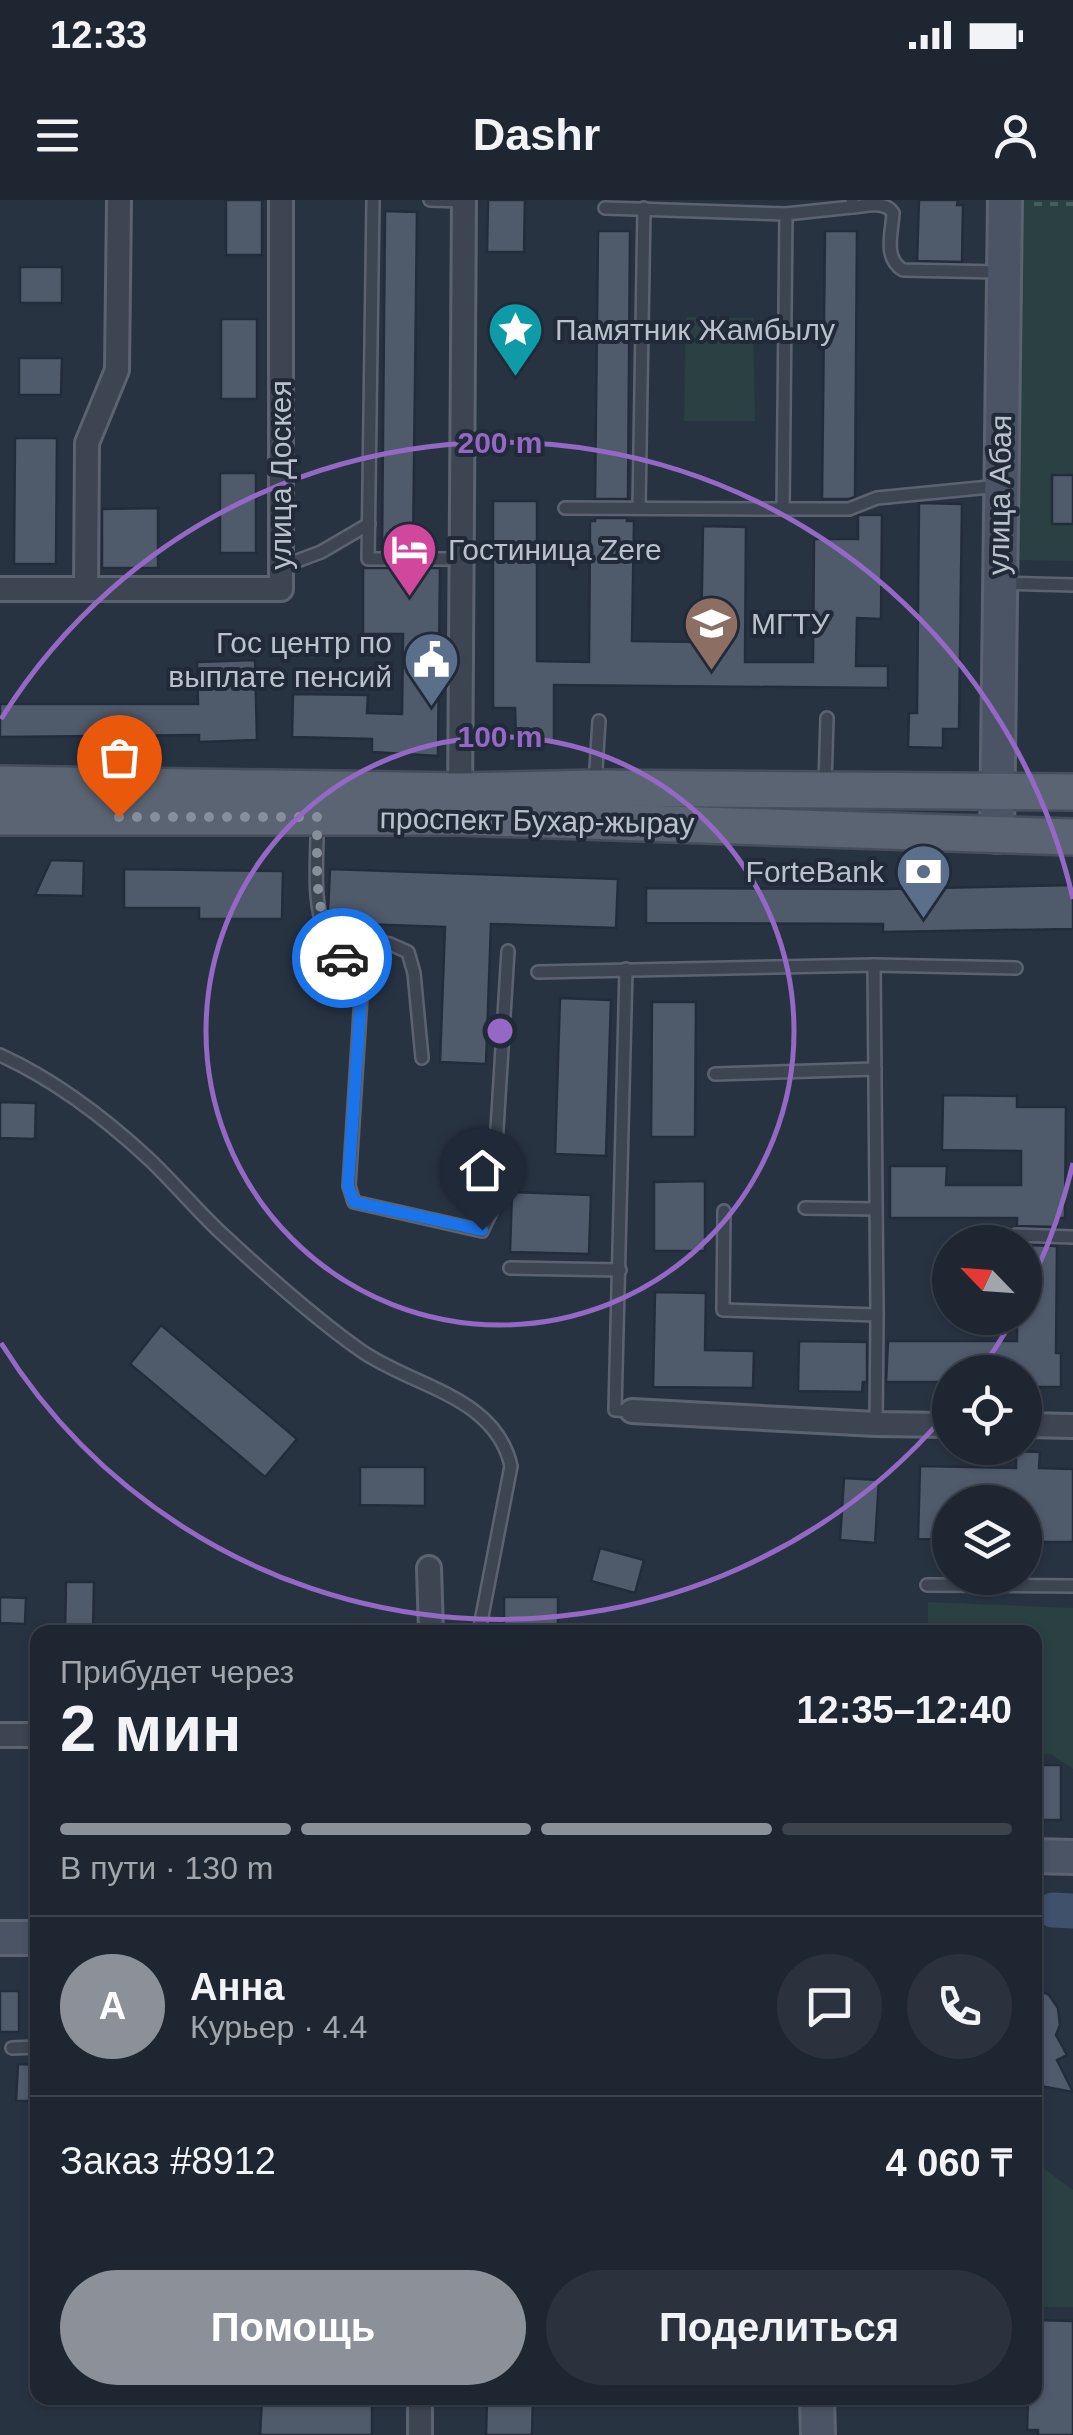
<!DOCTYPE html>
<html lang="ru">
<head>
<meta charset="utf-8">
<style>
  :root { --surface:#1e2632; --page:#2b323e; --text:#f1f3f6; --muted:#a1a5ac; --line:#3c434d; --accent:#8c9099 }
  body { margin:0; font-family:Arial,sans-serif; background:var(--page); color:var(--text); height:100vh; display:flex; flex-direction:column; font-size:38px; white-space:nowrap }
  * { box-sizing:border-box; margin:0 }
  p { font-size:32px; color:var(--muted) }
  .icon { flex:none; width:55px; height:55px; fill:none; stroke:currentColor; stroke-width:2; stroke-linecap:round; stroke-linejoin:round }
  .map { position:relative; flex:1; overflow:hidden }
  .details { position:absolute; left:30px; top:1425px; width:1012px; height:780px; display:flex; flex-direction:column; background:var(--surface); border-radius:20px; box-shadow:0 2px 8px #0004,0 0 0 2px var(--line) }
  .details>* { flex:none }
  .needle { width:65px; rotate:295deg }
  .buttons { position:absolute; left:932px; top:1025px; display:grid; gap:20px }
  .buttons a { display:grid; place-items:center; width:110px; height:110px; border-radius:50%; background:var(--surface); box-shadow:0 2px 8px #0004,0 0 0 2px var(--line); font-size:50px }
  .pin { position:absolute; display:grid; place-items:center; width:85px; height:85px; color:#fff; margin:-102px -42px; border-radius:50% 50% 50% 0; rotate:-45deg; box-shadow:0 0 10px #0007 }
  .pin .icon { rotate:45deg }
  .courier { position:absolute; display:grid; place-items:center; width:100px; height:100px; margin:-50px; border:8px solid #1a73e8; border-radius:50%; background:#fff; color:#222; box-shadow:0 2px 12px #0007 }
  .head em { font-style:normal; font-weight:600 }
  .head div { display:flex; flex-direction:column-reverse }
  .head { display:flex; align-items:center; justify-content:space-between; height:170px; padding:0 30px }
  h1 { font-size:65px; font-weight:600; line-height:75px }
  .bar { display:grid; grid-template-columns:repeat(4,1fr); gap:15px 10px; align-content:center; height:120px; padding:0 30px }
  .bar i { height:12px; border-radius:8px; background:var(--line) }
  .bar .selected { background:var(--accent) }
  .bar p { grid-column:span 4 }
  .line { display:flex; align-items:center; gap:25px; padding:0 30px; border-top:2px solid var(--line) }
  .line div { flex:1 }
  .round { display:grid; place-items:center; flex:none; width:105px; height:105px; border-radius:52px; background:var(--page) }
  .button { display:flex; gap:20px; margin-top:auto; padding:20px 30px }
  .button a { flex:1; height:115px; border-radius:60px; background:var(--accent); color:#fff; font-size:40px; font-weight:600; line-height:115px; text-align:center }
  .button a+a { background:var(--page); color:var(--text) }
  .status { display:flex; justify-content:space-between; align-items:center; height:70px; padding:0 50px; background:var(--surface); direction:ltr }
  .status svg { height:28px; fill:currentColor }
  header { display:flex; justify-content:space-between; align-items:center; height:130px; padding:0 30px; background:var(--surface); font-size:45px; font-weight:600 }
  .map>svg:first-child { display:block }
</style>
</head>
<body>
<div class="status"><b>12:33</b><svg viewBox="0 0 49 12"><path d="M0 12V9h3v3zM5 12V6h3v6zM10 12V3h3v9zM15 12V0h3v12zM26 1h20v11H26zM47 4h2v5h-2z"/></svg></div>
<header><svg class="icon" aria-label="menu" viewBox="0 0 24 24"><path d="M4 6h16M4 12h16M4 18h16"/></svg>Dashr<svg class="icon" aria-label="person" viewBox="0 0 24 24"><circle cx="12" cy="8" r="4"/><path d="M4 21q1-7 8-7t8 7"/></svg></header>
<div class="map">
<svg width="1073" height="2235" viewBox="0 0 1073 2235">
  <rect width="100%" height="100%" fill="#283342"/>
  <!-- green -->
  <g fill="#2a4043">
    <path d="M1019 0H1073V361L1016 360Z"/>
    <path d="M686 117 753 118 755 221H684Z"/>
    <path d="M928 1402 1073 1408V1569L1051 1554 1035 1555V1432H928Z"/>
    <path d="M1035 1962 1073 1990V2107H1035Z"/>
  </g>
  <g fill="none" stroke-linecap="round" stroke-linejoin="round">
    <!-- river -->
    <path stroke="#3f516b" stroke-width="35" d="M1053 1710 1073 1711"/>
  </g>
  <!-- building -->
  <g fill="#4f5a6b" stroke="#232c3a" stroke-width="2.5">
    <rect x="226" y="0" width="36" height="55"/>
    <path d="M488 0H525L524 52H487Z"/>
    <path d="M919 0H958L957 5H963L962 62 917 61Z"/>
    <path d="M385 11 417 12 413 350H382Z"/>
    <path d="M598 31H630L628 299H595Z"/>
    <path d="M825 31H857L855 297 849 299H822Z"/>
    <rect x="20" y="67" width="42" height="36"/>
    <rect x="221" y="119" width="36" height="80"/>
    <path d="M19 158H62L61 195H19Z"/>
    <path d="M15 238H57L56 364H14Z"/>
    <rect x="220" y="273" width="36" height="80"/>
    <rect x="1052" y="275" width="21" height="49"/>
    <path d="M493 301H537V461L589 462 590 321H595V318H627V321H634L632 441 701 442 703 326 746 327 745 462H813L814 339H858V315H882L881 419 857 418 856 466H888V488L554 485V544L516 545 515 508H493Z"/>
    <path d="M919 303 962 304 959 529H943V548L908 547 909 513H917Z"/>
    <path d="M158 308V368H102V309Z"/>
    <path d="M363 368H440L438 556 372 552V539L292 537 293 494 368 495 367 513 402 514 403 434H363Z"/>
    <path d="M255 460 257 540 199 542V535L0 537V504H198L197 462Z"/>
    <path d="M51 660 84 661 83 696 35 695Z"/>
    <path d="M124 669 283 671 282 719H199V708H124Z"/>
    <path d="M330 669 618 679 616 728 491 724 486 864 440 862 445 727 332 723 328 709Z"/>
    <path d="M1073 685V729L883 732V724L646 723V688L883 689Z"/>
    <path d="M560 798 611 800 606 956 555 954Z"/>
    <path d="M652 802H696L695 937H651Z"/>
    <path d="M943 895 1017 896V907H1066L1065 1018H1057V1027L1017 1026V1018H890V966H947L946 985H1021V951L942 950Z"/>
    <path d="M0 902 36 903 35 939 0 938Z"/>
    <path d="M705 981V1051H654V982Z"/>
    <path d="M512 992 591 995 589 1054 510 1052Z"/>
    <path d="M1025 1045 1057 1046 1056 1153H1061V1187H1025V1172H950V1182H886L888 1141H1017V1118H1025Z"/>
    <path d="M655 1092 706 1093 705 1150 754 1151 753 1188 653 1187Z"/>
    <path d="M161 1125 297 1239 265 1277 130 1164Z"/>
    <path d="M799 1141 867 1142V1182H863L862 1192 798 1191Z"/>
    <path d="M1016 1251 1040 1252 1039 1268 1073 1269V1342H1025V1302H950V1340L918 1339 920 1266 1016 1268Z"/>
    <path d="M360 1267H425V1306L360 1305Z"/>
    <path d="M844 1278 879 1280 875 1343 840 1340Z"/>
    <path d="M600 1348 644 1360 635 1393 591 1381Z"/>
    <path d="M66 1382H94L93 1432H65Z"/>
    <path d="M0 1397 26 1398 25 1424 0 1423Z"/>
    <rect x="504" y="1397" width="54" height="35"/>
    <rect x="1035" y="1565" width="26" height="55"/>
    <path d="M1035 1788 1049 1795 1058 1808 1060 1825 1056 1835 1067 1855 1057 1860 1073 1892 1035 1885Z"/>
    <rect x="0" y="1791" width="19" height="41"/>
    <path d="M18 1864 38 1865V1901H16Z"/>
    <path d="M1035 2120 1073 2121V2235H1038V2230H1027L1028 2198H1035Z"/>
    <path d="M262 2198H372V2235H260Z"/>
    <path d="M487 2198H533L532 2235H486Z"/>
  </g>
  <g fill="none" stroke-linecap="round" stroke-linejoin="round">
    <defs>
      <g id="lane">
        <path d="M373 0 368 359H462"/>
        <path d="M430 0 464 1"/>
        <path d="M852 0V7C866 6 885 0 893 13 892 33 883 58 903 70L999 72"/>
        <path d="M605 8 786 14"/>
        <path d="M565 308 783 309 786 14 852 7"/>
        <path d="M639 308 644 8"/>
        <path d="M783 309H849L877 298 1000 286"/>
        <path d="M281 367 321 352 369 324"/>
        <path d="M1002 383 1073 385"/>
        <path d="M595 584 599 521"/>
        <path d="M825 585 827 518"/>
        <path d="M317 621C318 656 311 702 326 734 337 757 355 771 361 797L349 986 354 1002 482 1031 492 1010 508 751"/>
        <path d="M326 733 390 744 408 752 414 773 422 858"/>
        <path d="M874 765 877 1115"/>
        <path d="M626 769 615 1210 632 1211"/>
        <path d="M538 772 874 765 1016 768"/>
        <path d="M0 855C55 880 106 919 150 960 174 983 195 1008 219 1031 262 1071 312 1116 360 1150 412 1187 495 1195 511 1266L479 1432"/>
        <path d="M715 874 875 869"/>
        <path d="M805 1008 875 1009"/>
        <path d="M724 1011 723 1110 877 1115 876 1224"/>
        <path d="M1008 1042 1016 1035 1073 1037"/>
        <path d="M510 1068 620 1070"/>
        <path d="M927 1385 1073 1386"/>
        <path d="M12 1848 38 1847"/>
      </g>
      <g id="street">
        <path d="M86 388 87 243 117 170 119 0"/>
        <path d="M0 389H281V0"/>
        <path d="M460 604 464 0"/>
        <path d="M632 1211 876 1224 950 1225"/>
        <path d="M1025 1225 1073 1226"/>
        <path d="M429 1368 431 1432"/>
        <path d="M0 1535H38"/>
        <path d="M420 2198V2235"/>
      </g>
      <g id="secondary">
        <path d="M997 636 1005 0"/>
        <path d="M1035 1656 1073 1657"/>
        <path d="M0 1738H38"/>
        <path d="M817 2198 818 2235"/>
      </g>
      <g id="primary">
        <path d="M0 584 460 591 595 588 1073 592"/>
        <path d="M0 617H459L1073 637"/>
      </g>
    </defs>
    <!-- lane casing -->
    <use href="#lane" stroke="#5b6370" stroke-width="16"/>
    <!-- street casing -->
    <use href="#street" stroke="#5b6370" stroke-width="28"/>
    <!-- secondary casing -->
    <use href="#secondary" stroke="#5b6370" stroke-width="38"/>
    <!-- primary casing -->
    <use href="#primary" stroke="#464e5c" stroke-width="40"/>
    <!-- path -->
    <path stroke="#495d60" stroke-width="4" stroke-dasharray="8 8" stroke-linecap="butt" d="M1034 4H1073"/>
    <!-- lane -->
    <use href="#lane" stroke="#3d4552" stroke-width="11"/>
    <!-- street -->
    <use href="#street" stroke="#3d4552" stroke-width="22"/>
    <!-- secondary -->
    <use href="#secondary" stroke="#4b5465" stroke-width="32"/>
    <!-- primary -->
    <use href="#primary" stroke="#5b6472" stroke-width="35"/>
  </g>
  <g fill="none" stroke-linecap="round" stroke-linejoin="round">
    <!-- done -->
    <path stroke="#878f9c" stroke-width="10" stroke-dasharray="0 18" d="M119 617H317C318 668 311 715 342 758"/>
    <!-- route -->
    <path stroke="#1a73e8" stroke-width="12" d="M342 758 357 778 361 797 348 986 354 1002 482 1030"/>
  </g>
  <!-- distance rings -->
  <g fill="none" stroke="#9468c4" stroke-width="5">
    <circle cx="500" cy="831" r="294"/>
    <path d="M1073 963A588 588 0 0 1 1026 1093M1012 1121A588 588 0 0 1 979 1172M947 1213A588 588 0 0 1 1 1143M1 519A588 588 0 0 1 1073 699"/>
  </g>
  <!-- icons -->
  <defs>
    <symbol id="sight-pin" viewBox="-11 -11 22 30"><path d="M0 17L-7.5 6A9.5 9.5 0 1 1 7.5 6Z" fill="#0f9aa8" stroke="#212a38"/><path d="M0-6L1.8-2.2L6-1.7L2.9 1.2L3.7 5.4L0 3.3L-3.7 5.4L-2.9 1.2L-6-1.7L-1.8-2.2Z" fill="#fff"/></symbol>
    <symbol id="hotel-pin" viewBox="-11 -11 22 30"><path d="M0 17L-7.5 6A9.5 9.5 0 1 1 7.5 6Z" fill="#d1479c" stroke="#212a38"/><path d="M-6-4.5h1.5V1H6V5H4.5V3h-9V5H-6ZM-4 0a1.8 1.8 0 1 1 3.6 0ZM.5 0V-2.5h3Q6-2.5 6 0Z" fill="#fff"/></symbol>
    <symbol id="university-pin" viewBox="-11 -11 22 30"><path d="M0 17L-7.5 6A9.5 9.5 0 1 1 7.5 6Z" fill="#8d6e63" stroke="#212a38"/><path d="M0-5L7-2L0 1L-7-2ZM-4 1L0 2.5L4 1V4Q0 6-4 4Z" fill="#fff"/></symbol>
    <symbol id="civic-pin" viewBox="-11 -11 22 30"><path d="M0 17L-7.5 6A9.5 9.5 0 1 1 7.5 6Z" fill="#5c6f8a" stroke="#212a38"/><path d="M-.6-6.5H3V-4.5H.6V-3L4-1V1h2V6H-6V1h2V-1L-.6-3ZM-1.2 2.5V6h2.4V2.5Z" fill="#fff"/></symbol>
    <symbol id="bank-pin" viewBox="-11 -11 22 30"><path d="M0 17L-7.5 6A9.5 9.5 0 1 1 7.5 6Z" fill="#5c6f8a" stroke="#212a38"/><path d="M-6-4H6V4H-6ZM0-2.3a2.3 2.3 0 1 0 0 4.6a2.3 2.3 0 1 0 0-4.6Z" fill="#fff"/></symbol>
  </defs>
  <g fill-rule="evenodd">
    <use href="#sight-pin" x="484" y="98" width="63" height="86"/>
    <use href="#hotel-pin" x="378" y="318" width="63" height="86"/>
    <use href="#university-pin" x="680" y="392" width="63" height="86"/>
    <use href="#civic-pin" x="400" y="428" width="63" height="86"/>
    <use href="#bank-pin" x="892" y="640" width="63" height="86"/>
  </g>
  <g text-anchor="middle" stroke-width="8" stroke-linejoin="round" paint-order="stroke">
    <!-- poi labels -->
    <g font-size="30" fill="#bac1cc" stroke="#212a38" text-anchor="start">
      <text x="555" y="140">Памятник Жамбылу</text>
      <text x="448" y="360">Гостиница Zere</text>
      <text x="751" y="434">МГТУ</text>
      <text x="392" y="453" text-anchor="end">Гос центр по<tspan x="392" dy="34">выплате пенсий</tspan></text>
      <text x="884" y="682" text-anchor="end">ForteBank</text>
    </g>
    <!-- street labels -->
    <g font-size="30" fill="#bac1cc" stroke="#212a38">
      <text transform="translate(281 275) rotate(-90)" y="10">улица Доскея</text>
      <text transform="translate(1000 295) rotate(-89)" y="10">улица Абая</text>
      <text transform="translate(537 621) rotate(1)" y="10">проспект Бухар-жырау</text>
    </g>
  </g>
  <circle cx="500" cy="831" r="15" fill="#9468c4" stroke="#212a38" stroke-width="5"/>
  <g font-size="30" text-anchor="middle" font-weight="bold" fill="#9468c4" stroke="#212a38" stroke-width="8" stroke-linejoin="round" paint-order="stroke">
    <text x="500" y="253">200 m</text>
    <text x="500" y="547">100 m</text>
  </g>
</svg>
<div class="buttons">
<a><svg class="needle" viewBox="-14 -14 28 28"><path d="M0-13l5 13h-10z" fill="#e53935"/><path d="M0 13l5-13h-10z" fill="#a1a5ac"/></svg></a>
<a><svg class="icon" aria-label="locate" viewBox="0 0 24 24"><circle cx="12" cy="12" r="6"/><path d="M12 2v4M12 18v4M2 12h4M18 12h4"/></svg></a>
<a><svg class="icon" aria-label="layers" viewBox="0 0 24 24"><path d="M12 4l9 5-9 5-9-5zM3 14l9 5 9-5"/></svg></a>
</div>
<div class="pin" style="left:119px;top:617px;background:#ea580c"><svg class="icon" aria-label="bag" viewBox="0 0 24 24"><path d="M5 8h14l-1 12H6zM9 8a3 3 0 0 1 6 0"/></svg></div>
<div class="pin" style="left:482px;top:1030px;background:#1f2937"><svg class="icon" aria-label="home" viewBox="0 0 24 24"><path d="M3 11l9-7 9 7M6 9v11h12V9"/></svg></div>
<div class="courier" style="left:342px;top:758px"><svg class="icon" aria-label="car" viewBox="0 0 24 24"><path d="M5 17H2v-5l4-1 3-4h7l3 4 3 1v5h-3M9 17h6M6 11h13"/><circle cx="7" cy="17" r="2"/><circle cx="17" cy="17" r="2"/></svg></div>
<section class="details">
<div class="head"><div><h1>2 мин</h1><p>Прибудет через</p></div><em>12:35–12:40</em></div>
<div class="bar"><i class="selected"></i><i class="selected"></i><i class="selected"></i><i></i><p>В пути · 130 m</p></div>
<div class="line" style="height:180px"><b class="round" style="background:var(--accent);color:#fff">А</b><div><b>Анна</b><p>Курьер · 4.4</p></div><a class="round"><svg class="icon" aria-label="chat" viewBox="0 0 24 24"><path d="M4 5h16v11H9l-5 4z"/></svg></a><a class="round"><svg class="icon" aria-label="phone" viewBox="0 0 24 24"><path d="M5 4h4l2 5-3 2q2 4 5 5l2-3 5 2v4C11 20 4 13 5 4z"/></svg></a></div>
<div class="line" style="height:130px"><div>Заказ #8912</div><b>4 060 ₸</b></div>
<div class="button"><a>Помощь</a><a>Поделиться</a></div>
</section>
</div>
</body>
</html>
